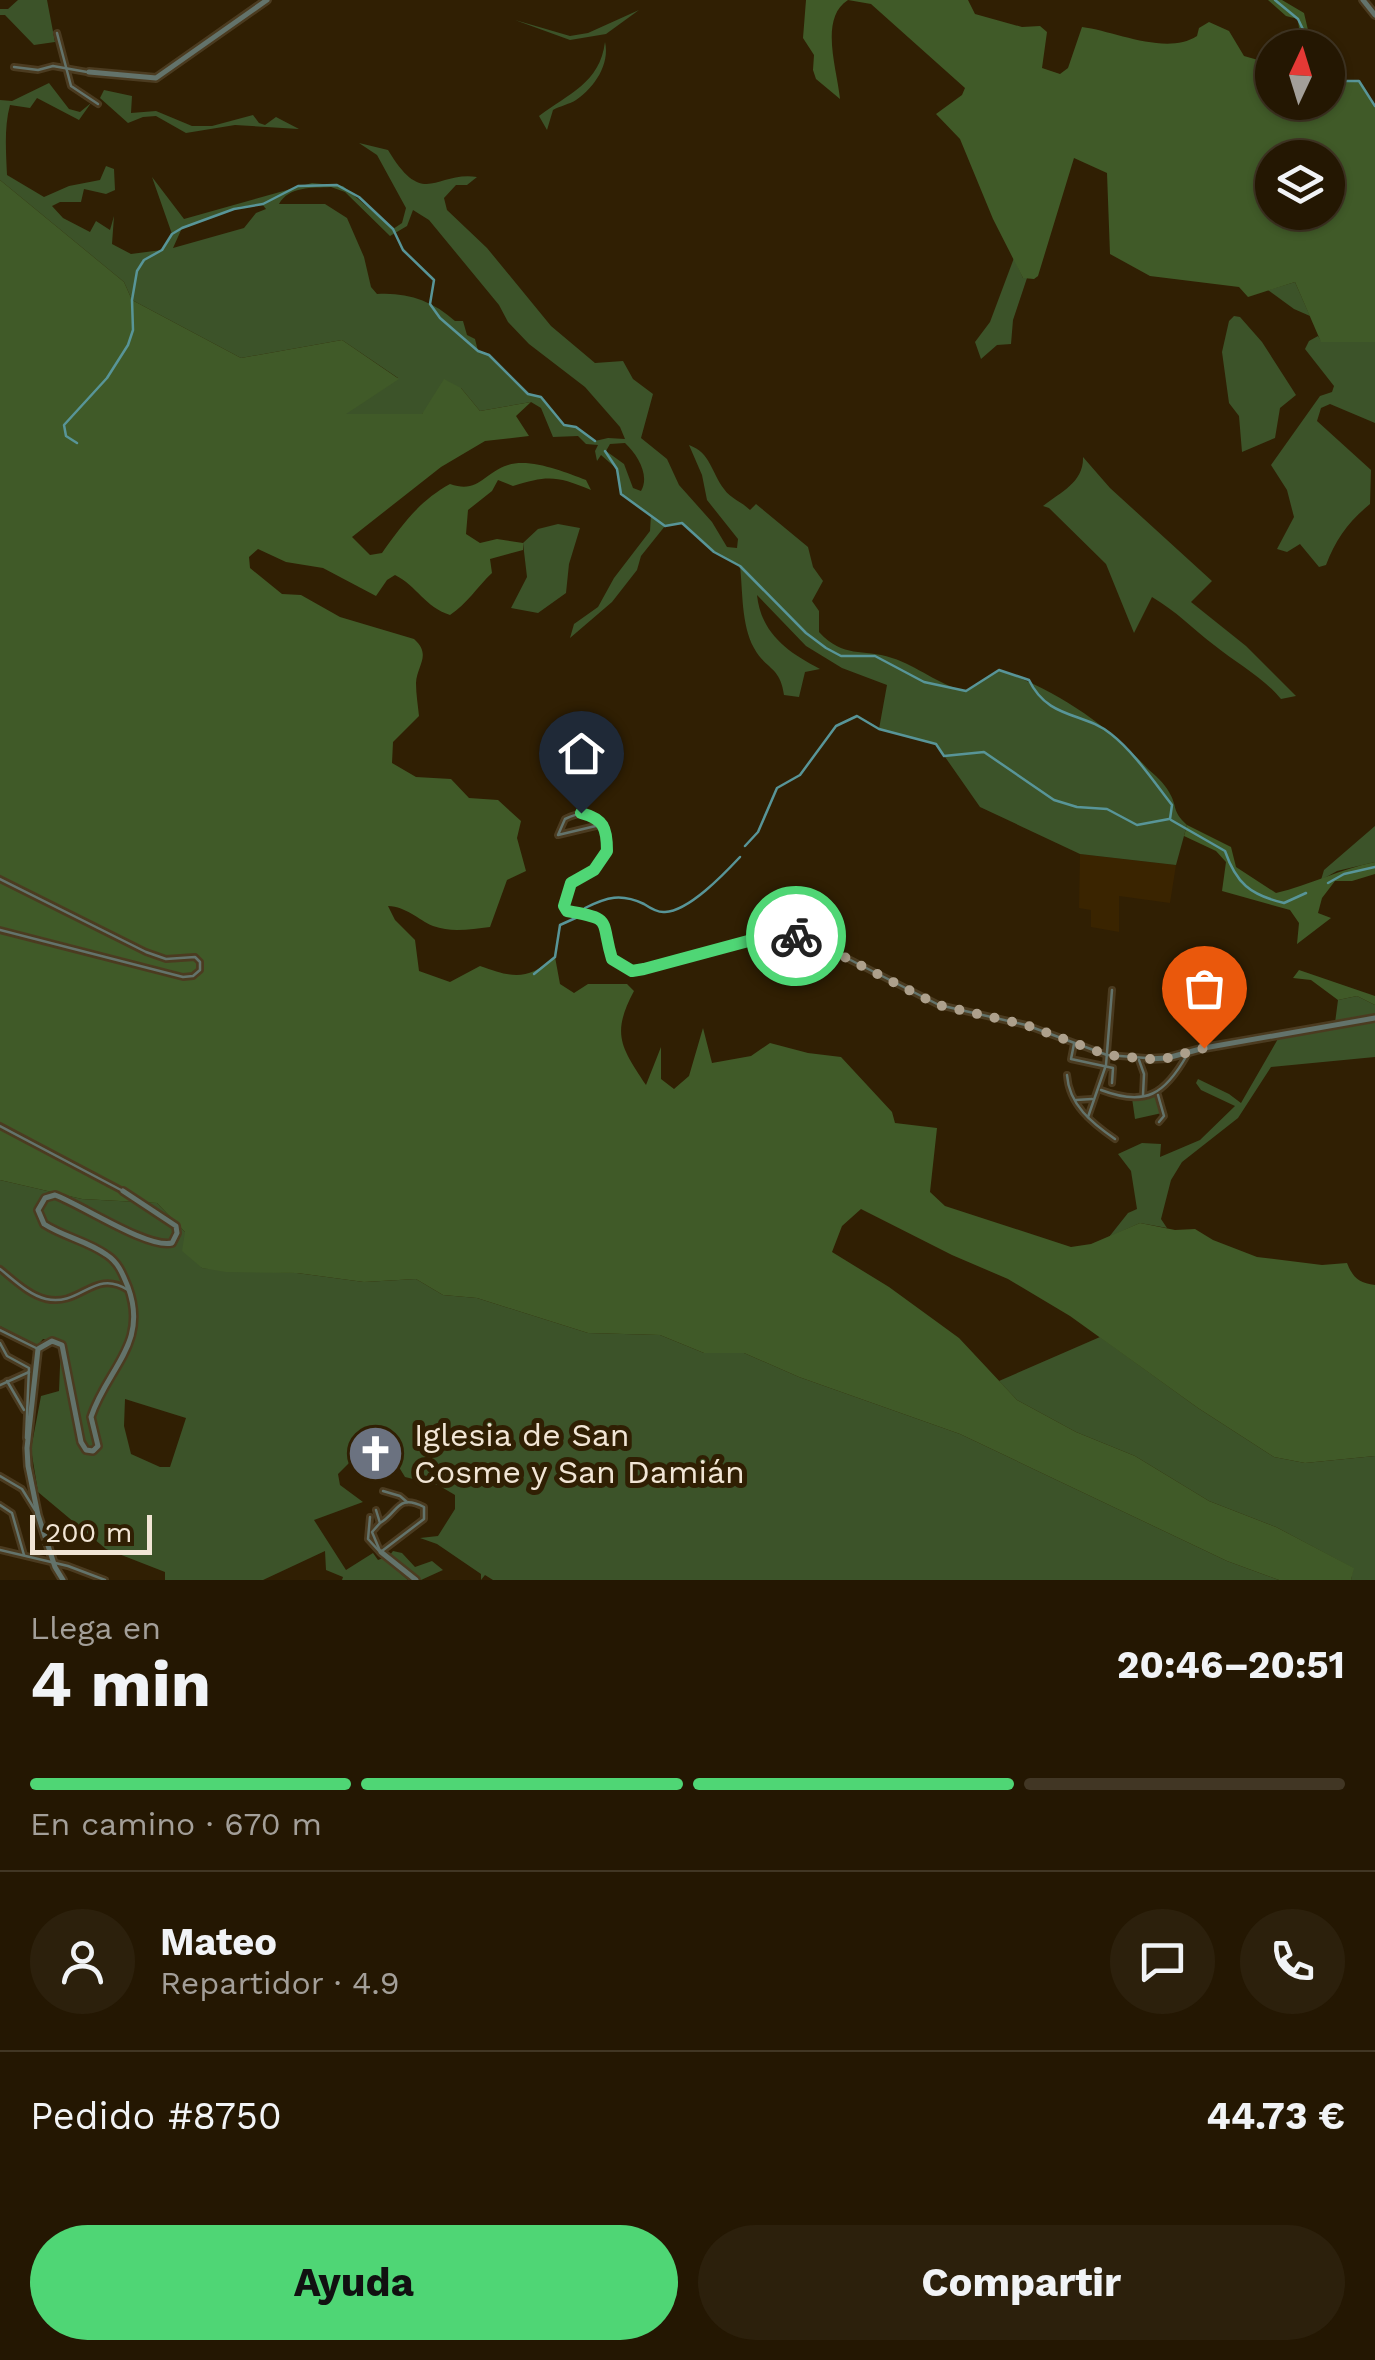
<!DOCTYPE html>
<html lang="es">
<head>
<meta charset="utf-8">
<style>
  :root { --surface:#241702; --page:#2c200c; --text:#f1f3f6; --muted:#a39f99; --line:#413624; --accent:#4fd675 }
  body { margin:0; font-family:"Work Sans",sans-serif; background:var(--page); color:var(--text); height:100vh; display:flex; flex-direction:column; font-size:38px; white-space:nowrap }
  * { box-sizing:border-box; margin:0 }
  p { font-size:32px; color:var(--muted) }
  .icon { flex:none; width:55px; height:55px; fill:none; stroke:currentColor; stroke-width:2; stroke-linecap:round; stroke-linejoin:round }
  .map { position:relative; height:1580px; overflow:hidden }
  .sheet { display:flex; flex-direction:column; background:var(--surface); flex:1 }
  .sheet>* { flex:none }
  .needle { width:65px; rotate:4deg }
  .fabs { position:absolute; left:1255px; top:30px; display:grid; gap:20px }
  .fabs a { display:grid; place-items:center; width:90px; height:90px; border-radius:50%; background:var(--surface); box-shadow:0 2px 8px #0004,0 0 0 2px var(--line); font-size:50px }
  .scale { position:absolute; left:30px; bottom:25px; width:122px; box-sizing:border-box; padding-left:10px; border:5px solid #f1e5d5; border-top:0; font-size:28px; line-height:35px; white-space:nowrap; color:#f1e5d5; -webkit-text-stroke:8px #301f03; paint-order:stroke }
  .pin { position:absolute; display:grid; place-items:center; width:85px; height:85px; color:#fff; margin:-102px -42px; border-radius:50% 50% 50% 0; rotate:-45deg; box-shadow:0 0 10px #0007 }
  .pin .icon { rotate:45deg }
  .courier { position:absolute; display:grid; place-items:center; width:100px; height:100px; margin:-50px; border:8px solid #4fd675; border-radius:50%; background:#fff; color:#222; box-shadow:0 2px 12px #0007 }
  .overview em { font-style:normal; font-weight:700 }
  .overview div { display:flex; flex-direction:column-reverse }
  .overview { display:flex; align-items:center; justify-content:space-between; height:170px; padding:0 30px }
  h1 { font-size:65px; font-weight:700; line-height:75px }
  .bar { display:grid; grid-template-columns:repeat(4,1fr); gap:15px 10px; align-content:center; height:120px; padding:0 30px }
  .bar i { height:12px; border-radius:8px; background:var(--line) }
  .bar .active { background:var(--accent) }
  .bar p { grid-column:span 4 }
  .line { display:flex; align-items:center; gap:25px; padding:0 30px; border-top:2px solid var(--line) }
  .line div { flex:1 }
  .round { display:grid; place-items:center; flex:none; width:105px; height:105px; border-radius:52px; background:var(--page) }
  .primary-button { display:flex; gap:20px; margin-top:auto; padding:20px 30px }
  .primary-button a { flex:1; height:115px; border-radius:60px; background:var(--accent); color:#111; font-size:40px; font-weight:700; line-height:115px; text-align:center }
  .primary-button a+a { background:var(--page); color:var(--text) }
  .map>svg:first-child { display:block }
</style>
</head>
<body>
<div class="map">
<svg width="1375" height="1580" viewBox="0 0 1375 1580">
  <rect width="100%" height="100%" fill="#301f03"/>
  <!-- built -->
  <path fill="#3a2400" d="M1080 854 1176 865 1170 903 1119 896V932L1091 927V910L1079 908Z"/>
  <!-- green -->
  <g fill="#3c5329" fill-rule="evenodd">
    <path d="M18 0H47L55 42 34 45 5 15H0V9H8Z"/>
    <path d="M639 10 606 34 570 40 515 20 570 36 588 33Z"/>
    <path d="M605 42C610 64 595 87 576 100 570 104 560 106 553 110L547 130 539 116C568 94 600 83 605 42Z"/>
    <path d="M49 83 69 109 80 112 91 103 79 120 37 98 30 108 10 105C4 127 6 152 7 175L44 197 69 186 100 180 106 166 114 169 115 190 106 194 84 189 81 202H60L52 206 63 218 90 232 96 221 110 230 114 216 112 244 131 254 162 250 172 234 152 177 184 219 312 183 343 186 393 229 402 223 406 208 377 155 359 143 388 150C424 210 435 171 477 177L467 185H456L444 198 447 210 487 248 551 326 595 363 623 361 633 379 653 394 641 438 667 459 679 485 712 522 727 547 737 548 738 539 707 500 702 475 689 445C711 453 711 472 724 489 730 498 742 502 750 510L756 504 808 547 813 567 823 581 812 601 819 611V632C844 659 862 648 892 658 918 666 938 685 966 691L999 670C1056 690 1107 724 1148 769 1155 775 1165 784 1169 792 1178 807 1171 810 1187 825L1176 865 1080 854 980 807 936 744 879 729 887 685 842 668 806 646 757 595C761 633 787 652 820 669L805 672 799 697 784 695C780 666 766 670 754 648 741 624 743 592 740 566L714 552 682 523 665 526 641 556 637 570 612 602 570 638 574 624 598 607 614 578 650 531 651 515 621 494 617 469 601 455 597 461 595 451 598 445 586 444 578 436 553 437 541 408 531 402 480 411 461 388 422 414H344L398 378 342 340 241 358 132 300 124 282 0 180V100L12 101ZM331 187 345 192 390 236 407 226 413 210 429 220 499 305 508 322 529 344 585 387 620 427 625 439 608 438 595 441 576 427 564 425 541 397 528 394 489 355 478 351 475 339 467 335 463 321H455C433 301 407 292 377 294L371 287 364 257 347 218 325 204H279C289 186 312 188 331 187ZM262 204 266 209 256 213 244 228 173 248 182 228 238 207ZM625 443C638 455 650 476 641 491L633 488 624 464 606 451 610 444Z"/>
    <path d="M104 90 132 96 131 113 156 111 192 126H212L253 115 259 123 265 125 276 117 299 129 235 125 186 133 156 116 143 117 128 123 100 98Z"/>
    <path d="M1014 258 1023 278H1027L1013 320 1011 344 997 345 981 359 975 342 990 322Z"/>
    <path d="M1295 282 1310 316 1294 309 1268 290Z"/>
    <path d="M1234 316 1240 317 1262 342 1296 395 1280 408 1275 438 1242 452 1239 416 1229 403 1222 352 1229 321Z"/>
    <path d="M1318 336 1322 342H1375V423L1330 404 1321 408 1317 421 1371 470 1370 504C1348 522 1336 539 1326 565L1319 567 1300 544 1287 552 1277 549 1294 517 1287 490 1271 465 1320 396 1332 392 1334 386 1305 349 1309 341Z"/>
    <path d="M1083 457 1110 488 1212 581 1191 602 1246 646 1296 696 1281 699C1263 677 1236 663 1214 645 1193 629 1176 611 1152 597L1134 633 1106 564 1049 508 1043 506C1061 492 1084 482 1083 457Z"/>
    <path d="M558 524 580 528 569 564 566 593 538 613 511 608 527 577 523 543 538 529Z"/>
    <path d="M1375 826V862L1337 871 1321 880 1324 870Z"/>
    <path d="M1357 996 1375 1005V1057L1271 1067 1238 1118 1182 1162 1171 1180 1161 1219 1167 1228 1140 1223 1109 1237 1128 1213 1137 1209 1131 1171 1118 1154 1142 1143 1161 1144 1160 1157 1200 1140 1235 1106 1201 1090 1196 1083 1198 1079 1229 1094 1241 1103 1279 1037 1335 1023 1338 1000Z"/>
    <path d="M1156 1094 1162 1113 1135 1119 1132 1098Z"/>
    <path d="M0 1180 82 1199 157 1203 185 1232 202 1268 297 1273 364 1282 416 1279 443 1295 477 1298 588 1333 660 1335 704 1353H744L799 1377 960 1434 1227 1561 1279 1580H493L485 1575 481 1580V1574L437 1544 420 1538 438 1536 455 1509V1495L438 1485 405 1477 383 1441 353 1454 351 1461 338 1474 340 1485 363 1502 314 1520 346 1570 373 1553 378 1560 383 1558 408 1580H342L343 1577 326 1570 325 1551 263 1580H165V1572L106 1549 38 1492 31 1449 41 1396 59 1391 61 1342 43 1339 37 1346 0 1326ZM125 1399 186 1418 170 1467H160L131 1454 124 1426Z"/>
    <path d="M1100 1337 1198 1408 1274 1457 1305 1463 1375 1456V1580H1351L1353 1568 1276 1527 1209 1501 1135 1456 1076 1432 1017 1400 999 1381Z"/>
    <path d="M393 1551 402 1553 415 1567 432 1561 443 1570 421 1580 390 1555Z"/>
  </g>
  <!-- forest -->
  <g fill="#405a28" fill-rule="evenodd">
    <path d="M806 0H968L975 14 1022 27 1040 26 1047 32 1042 68 1060 74 1068 68 1082 27C1115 31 1166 56 1197 36L1199 28 1209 22 1229 31 1244 56 1272 64V102H1328V60L1345 81H1359L1375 106V342H1321L1295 282 1248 297 1239 287 1150 276 1110 254 1107 173 1074 158 1038 276 1034 279 1023 278 993 219 960 139 936 114 962 95 965 88 871 4 848 0C819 18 837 69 840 99L816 79 813 70 814 55 803 38ZM1272 158H1328V212H1272Z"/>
    <path d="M1268 0H1282L1304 13 1312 47H1301L1298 19 1286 16Z"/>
    <path d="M0 180 124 282 132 300 241 358 342 340 399 379 346 414H422L444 379 461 388 480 411 531 402 516 416 529 436 485 441 441 467 352 537 370 555 382 553C402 525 419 501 450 484 479 494 483 473 508 465 531 458 564 472 586 480L591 490C557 476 548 475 513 486L498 480 492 491 468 510 466 534 480 543 497 539 523 543V550L490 559 492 573C477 587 467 604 450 615 425 607 417 586 395 575L387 580 376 596 323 568 286 562 258 549 249 557 250 568 282 594 301 595 340 617 414 639C432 655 417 665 416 683 416 694 418 706 419 716L393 742 392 763 416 777 451 779 469 798 498 800 521 821 517 838 526 871 507 880 490 927C471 929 452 933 433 926 417 919 407 907 388 906L395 920 415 940 419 971 450 982 480 966C514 978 526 981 555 957L560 984 574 993 588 984H627L634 991C611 1034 621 1047 646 1085L661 1047V1079L674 1089 689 1076 703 1028 712 1063 751 1056 770 1043 808 1053 841 1057 892 1112 895 1123 937 1128 930 1192 945 1206 1071 1247 1091 1244 1140 1223 1175 1230 1195 1229 1213 1240 1257 1257 1322 1265 1347 1263C1353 1278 1359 1283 1375 1285V1456L1305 1463 1274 1457 1198 1408 1070 1316 1008 1279 952 1255 861 1209 842 1226 832 1252 889 1287 959 1338 1017 1400 1076 1432 1135 1456 1209 1501 1276 1527 1354 1568 1351 1580H1279L1227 1561 960 1434 799 1377 744 1353H704L660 1335 588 1333 477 1298 443 1295 416 1279 364 1282 297 1273 226 1272 202 1268 182 1251 185 1232 157 1203 82 1199 0 1180Z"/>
    <path d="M1187 825 1231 847 1236 867 1276 893C1310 885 1340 869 1375 862V874L1352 881H1335L1322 898 1318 913 1331 918 1297 944 1299 923 1290 910 1222 891 1226 862 1216 851 1184 836Z"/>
    <path d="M1299 970 1375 996V1005L1357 996 1338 1000 1311 980 1293 978Z"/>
  </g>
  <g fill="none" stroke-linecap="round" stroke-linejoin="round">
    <!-- stream -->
    <g stroke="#589598" stroke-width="2.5">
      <path d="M1275 0 1298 19 1312 48"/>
      <path d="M1328 60 1345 81H1359L1375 106"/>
      <path d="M77 443 66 436 64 425 107 378 128 345 133 330 132 300 137 271 144 260 162 250 172 234 182 228 234 209 263 204 298 186 337 185 359 197 393 229 403 250 434 280 430 304 440 318 478 351 489 355 528 394 541 397 564 425 576 427 595 441"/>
      <path d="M605 451 617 469 621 494 665 526 682 523 714 552 740 566 806 633 826 648 841 656H875L924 682 966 691 999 670 1029 680C1048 720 1085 712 1111 734 1134 752 1154 782 1172 805L1170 819"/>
      <path d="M1171 820 1225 851C1236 883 1250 895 1284 903L1306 893"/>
      <path d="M745 846 758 832 777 788 800 775 836 726 857 716 879 729 936 744 944 756 984 752 1054 800 1077 807 1107 809 1137 825 1169 819"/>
      <path d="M1328 883 1344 874 1375 867"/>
      <path d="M585 908C607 897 621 893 644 904 650 908 658 913 665 912 689 911 724 874 740 857"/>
      <path d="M534 974 555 957 560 925 580 916"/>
    </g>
    <defs>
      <g id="minor">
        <path d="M57 33 71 86 98 104"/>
        <path d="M14 67 38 70 53 66 87 72"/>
        <path d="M604 824 558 835 565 819C596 804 607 822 607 851L594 871 571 883 564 906 567 911C615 919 599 919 612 959L632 971 644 969 774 934 787 933 819 944 939 1005 1026 1025 1107 1055 1146 1058"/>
        <path d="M0 879 146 952 166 959 195 957 200 962V970L193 976 183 977 0 930"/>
        <path d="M1074 1044 1071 1059 1113 1068 1112 1083"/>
        <path d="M1139 1060 1144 1074 1143 1095"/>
        <path d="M1067 1075C1069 1105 1092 1123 1115 1139"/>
        <path d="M1101 1090C1146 1107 1165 1094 1187 1055"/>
        <path d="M1158 1095 1164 1116 1159 1122"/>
        <path d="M1076 1100 1092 1099"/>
        <path d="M1088 1117 1106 1065 1112 990"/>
        <path d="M0 1126 121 1190"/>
        <path d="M0 1269C14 1280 29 1295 46 1299 81 1307 94 1268 128 1290"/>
        <path d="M0 1330 38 1349"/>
        <path d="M0 1343 7 1356 29 1368 26 1438"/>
        <path d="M7 1381 24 1410"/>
        <path d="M0 1385 29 1372"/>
        <path d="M0 1476 22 1489 35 1510"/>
        <path d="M383 1491 400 1496 407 1502"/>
        <path d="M0 1505 12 1513 24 1555"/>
        <path d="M376 1510 380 1523 372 1532 380 1551"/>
        <path d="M370 1517 368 1539 379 1551"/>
        <path d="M380 1523C398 1513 397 1493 424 1507V1519L382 1551"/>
        <path d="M0 1550 68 1566 105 1580"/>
      </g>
      <g id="tertiary">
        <path d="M1363 0 1375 15"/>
        <path d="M89 72 156 78 267 0"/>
        <path d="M1148 1059 1167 1058 1204 1048 1375 1018"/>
        <path d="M381 1552 416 1580"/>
        <path d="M63 1580 55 1567 38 1515 28 1466 27 1448 38 1349 52 1341 62 1345 81 1442 86 1450 93 1451 98 1446 91 1417C107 1368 149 1344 128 1287 123 1275 119 1263 107 1255 88 1241 64 1237 44 1224L38 1210 45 1198 55 1195C82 1205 148 1249 172 1243L177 1233 176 1226 123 1191"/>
      </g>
    </defs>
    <!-- minor casing -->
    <use href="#minor" stroke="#4b3b20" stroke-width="8"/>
    <!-- tertiary casing -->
    <use href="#tertiary" stroke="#4b3b20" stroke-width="10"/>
    <!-- minor -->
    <use href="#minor" stroke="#63736b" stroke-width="2.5"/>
    <!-- tertiary -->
    <use href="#tertiary" stroke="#63736b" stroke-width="5"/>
  </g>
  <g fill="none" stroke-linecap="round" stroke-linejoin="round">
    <!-- done -->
    <path stroke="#ada08c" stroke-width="10" stroke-dasharray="0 18" d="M796 936 819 944 938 1005 1026 1025 1107 1055 1160 1060 1204 1048"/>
    <!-- route -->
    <path stroke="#4fd675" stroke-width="12" d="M581 813C604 819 607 828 607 851L594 870 571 883 564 906 567 911C614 919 600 919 612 959L632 971 644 969 774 934 796 936"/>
  </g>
  <!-- icons -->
  <defs>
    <symbol id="church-disc" viewBox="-11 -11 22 22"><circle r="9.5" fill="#6b7280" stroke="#301f03"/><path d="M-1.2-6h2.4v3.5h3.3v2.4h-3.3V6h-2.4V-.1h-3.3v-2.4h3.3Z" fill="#fff"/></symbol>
  </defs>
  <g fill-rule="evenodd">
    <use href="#church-disc" x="344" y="1422" width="63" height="63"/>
  </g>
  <g text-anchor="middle" stroke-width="10" stroke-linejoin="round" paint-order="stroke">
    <!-- poi labels -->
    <g font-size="32" fill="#f1e5d5" stroke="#301f03" text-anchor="start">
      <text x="414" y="1446">Iglesia de San<tspan x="414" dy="37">Cosme y San Damián</tspan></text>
    </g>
  </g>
</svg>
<div class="fabs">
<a><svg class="needle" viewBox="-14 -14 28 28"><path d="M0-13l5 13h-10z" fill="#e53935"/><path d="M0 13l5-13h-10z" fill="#a39f99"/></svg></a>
<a><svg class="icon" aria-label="layers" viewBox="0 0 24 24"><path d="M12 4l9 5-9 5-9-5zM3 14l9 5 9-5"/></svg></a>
</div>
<div class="scale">200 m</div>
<div class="pin" style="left:1204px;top:1048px;background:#ea580c"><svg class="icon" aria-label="bag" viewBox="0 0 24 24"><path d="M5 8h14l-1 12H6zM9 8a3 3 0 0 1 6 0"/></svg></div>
<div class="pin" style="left:581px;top:813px;background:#1f2937"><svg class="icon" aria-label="home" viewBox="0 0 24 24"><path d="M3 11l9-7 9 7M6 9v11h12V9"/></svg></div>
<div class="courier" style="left:796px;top:936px"><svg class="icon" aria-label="bike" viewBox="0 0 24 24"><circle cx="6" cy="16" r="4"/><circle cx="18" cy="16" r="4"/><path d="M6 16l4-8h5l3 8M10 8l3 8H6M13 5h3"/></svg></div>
</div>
<section class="sheet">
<div class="overview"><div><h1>4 min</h1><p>Llega en</p></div><em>20:46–20:51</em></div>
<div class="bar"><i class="active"></i><i class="active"></i><i class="active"></i><i></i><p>En camino · 670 m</p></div>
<div class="line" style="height:180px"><a class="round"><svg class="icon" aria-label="person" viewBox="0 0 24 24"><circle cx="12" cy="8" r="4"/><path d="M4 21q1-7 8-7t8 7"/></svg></a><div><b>Mateo</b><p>Repartidor · 4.9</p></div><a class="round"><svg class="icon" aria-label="chat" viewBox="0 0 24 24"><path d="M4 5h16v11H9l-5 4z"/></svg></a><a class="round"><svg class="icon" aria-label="phone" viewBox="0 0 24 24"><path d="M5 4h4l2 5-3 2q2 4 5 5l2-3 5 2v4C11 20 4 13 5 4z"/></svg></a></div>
<div class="line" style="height:130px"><div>Pedido #8750</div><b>44.73 €</b></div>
<div class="primary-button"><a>Ayuda</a><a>Compartir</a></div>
</section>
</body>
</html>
